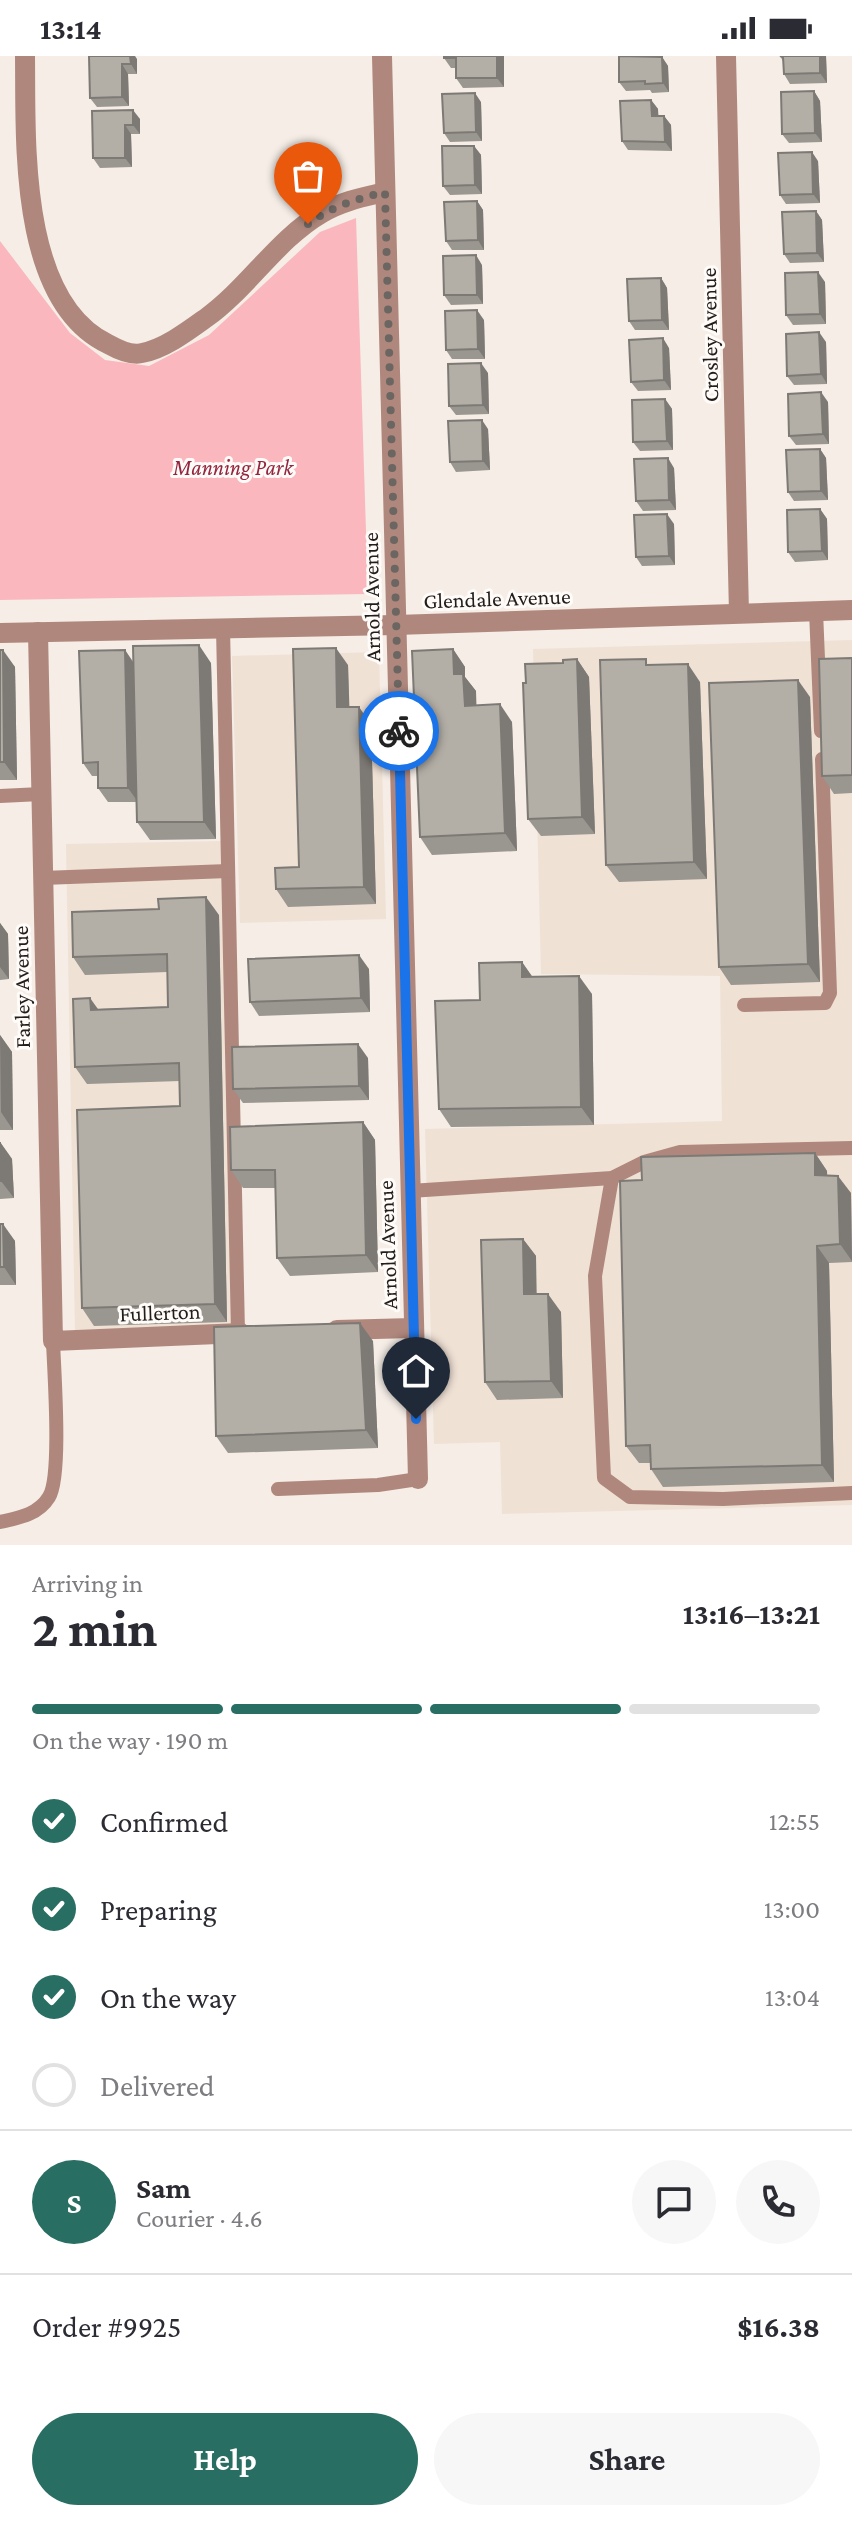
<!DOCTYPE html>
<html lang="en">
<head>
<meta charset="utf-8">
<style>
  :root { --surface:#fff; --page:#f7f7f7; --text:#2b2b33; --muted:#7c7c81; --line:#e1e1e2; --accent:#296e62 }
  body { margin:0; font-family:"Crimson Pro",serif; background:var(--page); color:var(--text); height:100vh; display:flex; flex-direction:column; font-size:30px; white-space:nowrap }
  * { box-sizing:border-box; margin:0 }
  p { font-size:26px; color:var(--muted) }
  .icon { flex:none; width:44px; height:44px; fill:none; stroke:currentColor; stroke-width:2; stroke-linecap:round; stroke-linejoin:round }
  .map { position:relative; height:1489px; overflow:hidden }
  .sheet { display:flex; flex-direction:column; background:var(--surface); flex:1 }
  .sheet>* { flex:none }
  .pin { position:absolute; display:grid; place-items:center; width:68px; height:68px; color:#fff; margin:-82px -34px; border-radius:50% 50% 50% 0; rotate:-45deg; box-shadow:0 0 8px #0007 }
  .pin .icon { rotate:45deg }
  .courier { position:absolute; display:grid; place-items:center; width:80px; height:80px; margin:-40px; border:6px solid #1a73e8; border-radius:50%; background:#fff; color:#222; box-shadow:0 2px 10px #0007 }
  .summary em { font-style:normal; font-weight:700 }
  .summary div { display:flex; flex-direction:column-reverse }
  .summary { display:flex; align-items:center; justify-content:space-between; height:136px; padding:0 32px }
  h1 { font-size:52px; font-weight:700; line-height:60px }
  .bar { display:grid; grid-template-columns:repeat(4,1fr); gap:12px 8px; align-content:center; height:96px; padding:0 32px }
  .bar i { height:10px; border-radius:6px; background:var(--line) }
  .bar .active { background:var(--accent) }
  .bar p { grid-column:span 4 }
  .line { display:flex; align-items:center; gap:20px; padding:0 32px; border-top:2px solid var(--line) }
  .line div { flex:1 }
  .round { display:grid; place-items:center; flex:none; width:84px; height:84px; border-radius:42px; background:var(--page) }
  ol { padding:0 32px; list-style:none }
  li { display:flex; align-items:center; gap:24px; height:88px }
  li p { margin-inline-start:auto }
  li .icon { padding:8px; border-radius:50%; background:var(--accent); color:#fff; stroke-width:4 }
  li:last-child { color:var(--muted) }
  li i { width:44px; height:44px; border:4px solid var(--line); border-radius:50% }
  .button { display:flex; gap:16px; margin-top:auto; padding:16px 32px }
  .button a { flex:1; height:92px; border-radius:48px; background:var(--accent); color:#fff; font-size:32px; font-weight:700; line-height:92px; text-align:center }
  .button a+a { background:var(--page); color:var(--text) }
  .status { display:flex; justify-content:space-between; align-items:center; height:56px; padding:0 40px; background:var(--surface); direction:ltr }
  .status svg { height:22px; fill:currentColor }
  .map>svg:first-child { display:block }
</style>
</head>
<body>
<div class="status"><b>13:14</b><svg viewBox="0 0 49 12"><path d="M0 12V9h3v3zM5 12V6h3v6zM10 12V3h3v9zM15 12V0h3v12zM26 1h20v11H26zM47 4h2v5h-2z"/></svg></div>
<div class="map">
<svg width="852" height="1489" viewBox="0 0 852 1489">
  <rect width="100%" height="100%" fill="#f5ede6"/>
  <!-- built -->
  <g fill="#f0e1d5">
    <path d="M852 584V1449L502 1458 500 1386 434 1388 425 1073 722 1065 720 920 541 918 533 593Z"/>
    <path d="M379 596 386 863 240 867 232 600Z"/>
    <path d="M223 785 232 1271 75 1274 66 788Z"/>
  </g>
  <!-- green -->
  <path fill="#fab7be" d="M356 162 368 538 0 544V185L70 277 105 304 149 310 209 279 320 176Z"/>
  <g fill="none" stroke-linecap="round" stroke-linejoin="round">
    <!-- lane -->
    <g stroke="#af877c" stroke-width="14">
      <path d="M816 555 821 675"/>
      <path d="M223 572 238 1277"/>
      <path d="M0 740 41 738"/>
      <path d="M43 822 228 815"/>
      <path d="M744 949 825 947 830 937 822 703"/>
      <path d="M612 1122 595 1220 604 1422 630 1441 723 1443 852 1437"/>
      <path d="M410 1135 612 1122 644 1106 680 1096 852 1092"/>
      <path d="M278 1433 378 1429 418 1423"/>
      <path d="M0 1466C18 1462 38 1459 49 1441 62 1420 54 1315 53 1285"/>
    </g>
    <!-- street -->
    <g stroke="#af877c" stroke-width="20">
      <path d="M25 0C26 84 18 245 108 288 117 293 132 300 142 297 164 293 188 275 206 262 248 232 277 183 322 157 342 145 364 141 385 136"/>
      <path d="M382 0 418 1423"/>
      <path d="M726 0 739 557"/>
      <path d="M38 576 53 1285 241 1277"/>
      <path d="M0 577 396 569 852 554"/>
      <path d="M337 1274 413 1272"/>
    </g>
  </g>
  <!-- wall -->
  <g fill="#9a9690">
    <path d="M89 0 137 3V18H128L129 50 97 51 90 42Z"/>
    <path d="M504 0V31L463 32 456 22V12H451L444 2Z"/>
    <path d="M780 0H826L827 27 790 28 784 18 783 5Z"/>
    <path d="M656 1H662L668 10 669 36 652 37 650 34 626 35 619 26Z"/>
    <path d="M814 35 820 45 822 86 789 87 782 78Z"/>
    <path d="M651 44 658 53V60H664L671 69 672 95 628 94 622 85Z"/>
    <path d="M481 46 482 85 450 86 444 77Z"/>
    <path d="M92 55 140 63V78H131L132 111 100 112 93 102Z"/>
    <path d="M474 90 481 99 482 138 450 139 443 130Z"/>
    <path d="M818 105 820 147 786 148 780 139Z"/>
    <path d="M477 145 483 154 484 194H452L446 185Z"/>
    <path d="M816 155 822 164 824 206 790 207 784 198Z"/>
    <path d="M482 209 483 248 451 249 444 239Z"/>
    <path d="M661 222 667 232 669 274H635L629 265Z"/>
    <path d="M825 226 826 268 793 269 786 259Z"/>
    <path d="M484 264 485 303H452L446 294Z"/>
    <path d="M826 286 827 328 794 329 787 320Z"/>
    <path d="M669 292 671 334 638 335 631 326Z"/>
    <path d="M488 317 489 358 456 359 449 350Z"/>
    <path d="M665 343 672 353 673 394 640 395 633 386Z"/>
    <path d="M828 346 829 388 796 389 789 380Z"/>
    <path d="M488 373 490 414 456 416 450 406Z"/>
    <path d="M820 393 826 402 828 444 794 445 788 436Z"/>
    <path d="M674 412 676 454 643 455 636 445Z"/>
    <path d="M820 453 827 463 828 504 795 506 788 496Z"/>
    <path d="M674 468 675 509 642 510 636 501Z"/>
    <path d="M453 593 465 611V621L476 635V649L512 666 517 795 432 799 420 781Z"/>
    <path d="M0 594 15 611 17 724H0Z"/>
    <path d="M125 594 134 607H211L216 783 150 784 137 766V746H108L98 732V720H92L83 707Z"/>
    <path d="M852 602V737L834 738 822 720Z"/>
    <path d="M577 603 589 621 595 778 541 780 528 763 526 627 563 607Z"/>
    <path d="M348 609 349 651 371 668 376 848 288 851 276 833 299 811Z"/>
    <path d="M650 609 700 626 707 823 619 826 606 809Z"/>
    <path d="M810 641 820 926 731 929 719 911Z"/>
    <path d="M219 859 227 1266 94 1270 82 1252 180 1050V1025L87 1028 75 1011 98 953 168 951 167 916 85 919 73 901Z"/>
    <path d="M0 867 8 878 9 923 0 924Z"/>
    <path d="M522 906 532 921 592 938 594 1069 451 1071 439 1053 480 944Z"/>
    <path d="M369 913 370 956 259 960 250 946Z"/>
    <path d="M0 979 12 996 13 1074H0Z"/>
    <path d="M368 1002 369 1044 243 1047 233 1033Z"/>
    <path d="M363 1066 375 1084 378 1216 290 1220 277 1202 275 1132H243L231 1114Z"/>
    <path d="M0 1086 12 1103 14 1142 0 1143Z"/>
    <path d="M815 1097 827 1115V1120L851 1137 852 1206 829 1207 834 1426 663 1431 651 1413 650 1407H639L626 1390 642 1124Z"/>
    <path d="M0 1168 15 1185 16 1229H0Z"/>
    <path d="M523 1183 536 1200V1238L561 1256 563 1342 497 1344 485 1326Z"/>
    <path d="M373 1285 378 1392 228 1397 216 1380Z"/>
  </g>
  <!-- shaded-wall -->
  <g fill="#7d7a75">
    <path d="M130 0H135L137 3V18L131 8Z"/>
    <path d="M497 0H504V31L497 22Z"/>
    <path d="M820 0H826L827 27 820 17Z"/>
    <path d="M662 1 668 10 669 36 663 27Z"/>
    <path d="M122 8 128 18 129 50 122 41Z"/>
    <path d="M814 35 820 45 822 86 815 77Z"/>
    <path d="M475 37 481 46 482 85 476 76Z"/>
    <path d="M651 44 658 53 659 70 652 60Z"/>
    <path d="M133 54 140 63V78L133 69Z"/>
    <path d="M664 60 671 69 672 95 665 86Z"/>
    <path d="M125 69 131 78 132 111 125 102Z"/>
    <path d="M474 90 481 99 482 138 475 129Z"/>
    <path d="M812 96 818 105 820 147 813 138Z"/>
    <path d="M477 145 483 154 484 194 478 184Z"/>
    <path d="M816 155 822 164 824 206 817 197Z"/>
    <path d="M476 199 482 209 483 248 477 239Z"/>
    <path d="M818 216 825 226 826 268 820 258Z"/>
    <path d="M661 222 667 232 669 274 662 264Z"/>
    <path d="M477 254 484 264 485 303 478 293Z"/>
    <path d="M819 276 826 286 827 328 821 318Z"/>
    <path d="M663 282 669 292 671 334 664 324Z"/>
    <path d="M481 307 488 317 489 358 483 349Z"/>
    <path d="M821 336 828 346 829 388 823 378Z"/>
    <path d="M665 343 672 353 673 394 667 385Z"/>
    <path d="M482 364 488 373 490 414 483 405Z"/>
    <path d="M820 393 826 402 828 444 821 435Z"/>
    <path d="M668 402 674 412 676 454 669 444Z"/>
    <path d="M820 453 827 463 828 504 822 495Z"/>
    <path d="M667 458 674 468 675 509 669 500Z"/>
    <path d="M199 589 211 607 216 783 204 766Z"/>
    <path d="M336 592 348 609 350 669 337 651Z"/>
    <path d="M453 593 465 611V621L476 635 477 667 465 650 454 618Z"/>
    <path d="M3 594 15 611 17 724 4 706Z"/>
    <path d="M125 594 134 608 138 746 128 732Z"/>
    <path d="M577 603 589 621 595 778 582 761Z"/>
    <path d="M688 608 700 626 707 823 694 806Z"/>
    <path d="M798 624 810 641 820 926 808 908Z"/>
    <path d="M500 648 512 666 517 795 505 777Z"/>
    <path d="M359 651 371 668 376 848 364 831Z"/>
    <path d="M206 841 219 859 227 1266 215 1248Z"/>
    <path d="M0 867 8 878 9 923 0 911Z"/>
    <path d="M359 899 369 913 370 956 361 942Z"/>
    <path d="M522 906 534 923 522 921Z"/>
    <path d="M579 920 592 938 594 1069 581 1051Z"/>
    <path d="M90 942 103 960 91 954Z"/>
    <path d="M0 979 12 996 13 1074 1 1056Z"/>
    <path d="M358 988 368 1002 369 1044 359 1030Z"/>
    <path d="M363 1066 375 1084 378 1216 366 1199Z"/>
    <path d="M0 1086 12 1103 14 1142 1 1125Z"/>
    <path d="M815 1097 827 1115 828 1137 815 1119Z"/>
    <path d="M838 1120 851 1137 852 1205 840 1188Z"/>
    <path d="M3 1168 15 1185 16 1229 4 1211Z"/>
    <path d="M523 1183 536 1200 537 1256 524 1238Z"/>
    <path d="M817 1190 829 1207 834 1426 822 1409Z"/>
    <path d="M548 1238 561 1256 563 1342 551 1325Z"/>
    <path d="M360 1267 373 1285 378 1392 366 1374Z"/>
  </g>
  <!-- building -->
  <g fill="#b3afa7" stroke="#7d7a75" stroke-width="2">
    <path d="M89 0H130L131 8H122V41L90 42Z"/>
    <path d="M444 0H497V22H456V2H444Z"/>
    <path d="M619 0 662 1 663 27 645 28V25L619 26Z"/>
    <path d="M780 0H820V17L784 18 783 1Z"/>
    <path d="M814 35 815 77 782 78 781 36Z"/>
    <path d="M475 37 476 76 444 77 442 38Z"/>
    <path d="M651 44 652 60H664L665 86 622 85 620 45Z"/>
    <path d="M133 54V69H125V102H93L92 55Z"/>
    <path d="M442 90H474L475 129 443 130Z"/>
    <path d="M812 96 813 138 780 139 778 97Z"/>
    <path d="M477 145 478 184 446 185 444 146Z"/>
    <path d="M816 155 817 197 784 198 782 156Z"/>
    <path d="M476 199 477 239H444L443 200Z"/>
    <path d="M818 216 820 258 786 259 785 217Z"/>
    <path d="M661 222 662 264 629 265 627 223Z"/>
    <path d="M477 254 478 293 446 294 445 255Z"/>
    <path d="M819 276 821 318 787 320 786 278Z"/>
    <path d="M663 282 664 324 631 326 629 284Z"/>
    <path d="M481 307 483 349 449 350 448 308Z"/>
    <path d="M821 336 823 378 789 380 788 338Z"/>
    <path d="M665 343 667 385 633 386 632 344Z"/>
    <path d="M482 364 483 405 450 406 448 365Z"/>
    <path d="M820 393 821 435 788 436 786 394Z"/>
    <path d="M668 402 669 444 636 445 634 403Z"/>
    <path d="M820 453 822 495 788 496 787 454Z"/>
    <path d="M667 458 669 500 636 501 634 459Z"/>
    <path d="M199 589 204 766H137L133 590Z"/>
    <path d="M336 592 337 651H359L364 831 276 833 275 812 299 811 293 593Z"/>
    <path d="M453 593 454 618H463L465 650 500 648 505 777 420 781 412 595Z"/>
    <path d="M0 594H3L4 706H0Z"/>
    <path d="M125 594 128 732H98V706L83 707 79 595Z"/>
    <path d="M852 602V719L822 720 819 603Z"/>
    <path d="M577 603 582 761 528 763 523 627H526L525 608 563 607V604Z"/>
    <path d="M646 603V609L688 608 694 806 606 809 600 604Z"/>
    <path d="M798 624 808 908 719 911 709 627Z"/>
    <path d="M206 841 215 1248 82 1252 77 1054 180 1050 179 1007 75 1011 73 943 90 942 91 954 168 951 167 898 73 901 72 856 159 853 158 843Z"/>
    <path d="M359 899 361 942 250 946 248 903Z"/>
    <path d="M522 906V921L579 920 581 1051 439 1053 435 945 480 944 479 907Z"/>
    <path d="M358 988 359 1030 233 1033 232 991Z"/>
    <path d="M363 1066 366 1199 277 1202 275 1114H231L230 1071Z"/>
    <path d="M0 1086 1 1125H0Z"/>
    <path d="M815 1097V1119L838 1120 840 1188 817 1190 822 1409 651 1413 650 1389 626 1390 620 1125 642 1124 641 1101Z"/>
    <path d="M0 1168H3L4 1211H0Z"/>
    <path d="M523 1183 524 1238H548L551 1325 485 1326 481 1184Z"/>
    <path d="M360 1267 366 1374 216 1380 214 1271Z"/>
  </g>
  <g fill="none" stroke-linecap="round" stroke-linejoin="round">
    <!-- done -->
    <path stroke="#6b6662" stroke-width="8" stroke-dasharray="0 14.4" d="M308 168C332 150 357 143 385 136L399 675"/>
    <!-- route -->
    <path stroke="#1a73e8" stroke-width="10" d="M399 675 416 1363"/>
  </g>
  <g text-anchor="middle" stroke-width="6" stroke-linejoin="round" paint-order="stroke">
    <!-- street labels -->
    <g font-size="22" fill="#201d1b" stroke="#fefbf8">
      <text transform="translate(709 279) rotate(-91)" y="8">Crosley Avenue</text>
      <text transform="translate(371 541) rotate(-91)" y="8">Arnold Avenue</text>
      <text transform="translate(497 542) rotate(-2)" y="8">Glendale Avenue</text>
      <text transform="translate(21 931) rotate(-91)" y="8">Farley Avenue</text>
      <text transform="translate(387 1189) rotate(-92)" y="8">Arnold Avenue</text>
      <text transform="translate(160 1256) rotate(-2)" y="8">Fullerton</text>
    </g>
    <!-- park labels -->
    <g font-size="22" font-style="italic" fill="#93253e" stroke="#fefbf8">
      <text x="233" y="419">Manning Park</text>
    </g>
  </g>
</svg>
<div class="pin" style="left:308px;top:168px;background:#ea580c"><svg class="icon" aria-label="bag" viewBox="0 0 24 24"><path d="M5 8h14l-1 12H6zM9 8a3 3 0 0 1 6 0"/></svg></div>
<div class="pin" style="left:416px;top:1363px;background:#1f2937"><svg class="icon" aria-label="home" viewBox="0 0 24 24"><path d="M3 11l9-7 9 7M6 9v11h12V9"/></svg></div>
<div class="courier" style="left:399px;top:675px"><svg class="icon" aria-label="bike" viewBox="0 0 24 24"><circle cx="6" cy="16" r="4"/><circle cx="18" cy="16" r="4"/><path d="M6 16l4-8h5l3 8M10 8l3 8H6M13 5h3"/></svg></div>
</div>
<section class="sheet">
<div class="summary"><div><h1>2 min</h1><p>Arriving in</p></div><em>13:16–13:21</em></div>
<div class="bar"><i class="active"></i><i class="active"></i><i class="active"></i><i></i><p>On the way · 190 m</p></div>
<ol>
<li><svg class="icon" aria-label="check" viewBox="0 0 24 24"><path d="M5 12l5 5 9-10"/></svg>Confirmed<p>12:55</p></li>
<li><svg class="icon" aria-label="check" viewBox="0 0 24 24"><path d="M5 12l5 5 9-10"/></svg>Preparing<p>13:00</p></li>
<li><svg class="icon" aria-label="check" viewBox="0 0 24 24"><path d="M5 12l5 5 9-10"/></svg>On the way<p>13:04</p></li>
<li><i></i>Delivered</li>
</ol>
<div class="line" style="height:144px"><b class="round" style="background:var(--accent);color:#fff">S</b><div><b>Sam</b><p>Courier · 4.6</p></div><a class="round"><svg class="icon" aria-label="chat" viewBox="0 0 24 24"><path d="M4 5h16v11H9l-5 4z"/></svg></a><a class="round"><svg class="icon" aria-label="phone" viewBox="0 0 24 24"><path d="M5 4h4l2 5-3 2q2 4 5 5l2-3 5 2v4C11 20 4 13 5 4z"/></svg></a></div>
<div class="line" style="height:104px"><div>Order #9925</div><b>$16.38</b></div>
<div class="button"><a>Help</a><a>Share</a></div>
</section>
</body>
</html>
